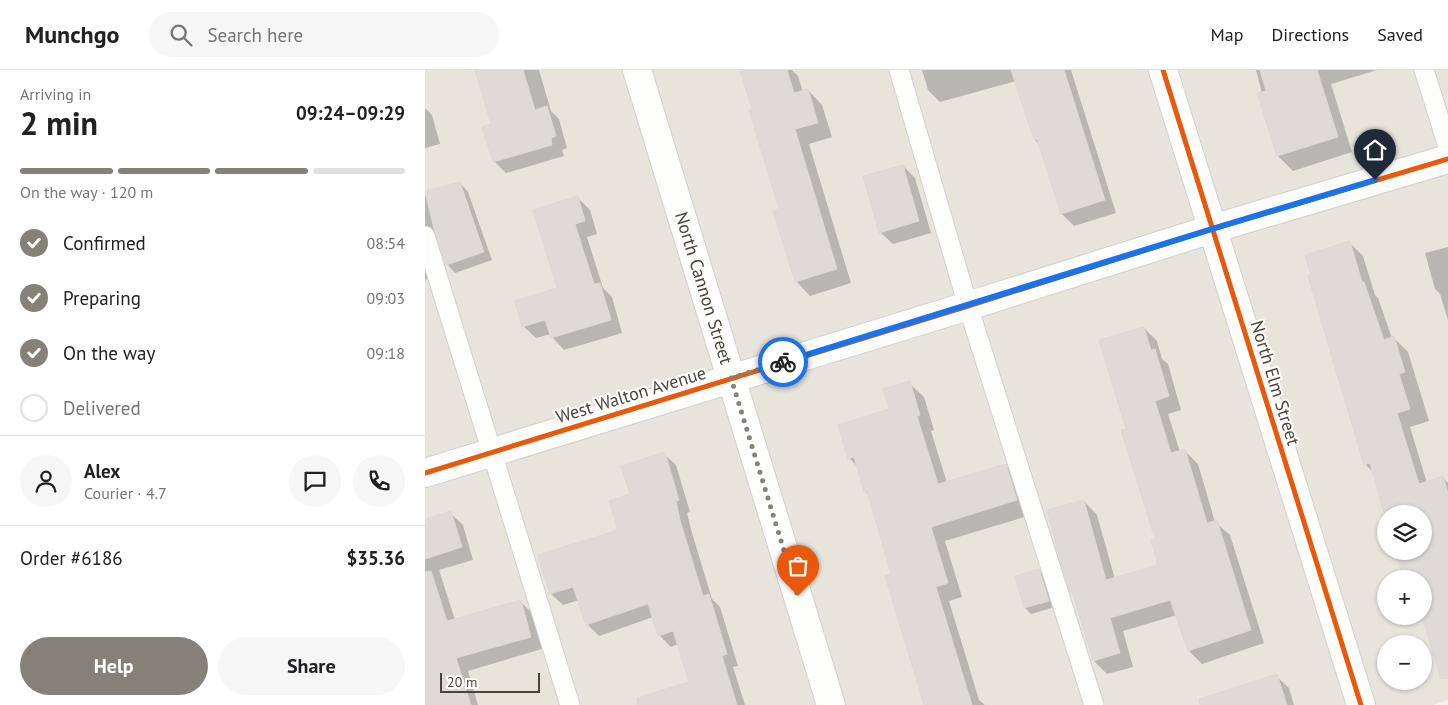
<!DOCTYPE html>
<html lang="en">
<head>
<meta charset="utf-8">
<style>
  :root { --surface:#fff; --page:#f6f6f6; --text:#202124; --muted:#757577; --line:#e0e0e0; --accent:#868178 }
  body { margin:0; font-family:"PT Sans",sans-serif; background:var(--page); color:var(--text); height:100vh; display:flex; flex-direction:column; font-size:19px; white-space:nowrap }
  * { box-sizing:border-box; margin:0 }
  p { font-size:16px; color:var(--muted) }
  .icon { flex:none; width:28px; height:28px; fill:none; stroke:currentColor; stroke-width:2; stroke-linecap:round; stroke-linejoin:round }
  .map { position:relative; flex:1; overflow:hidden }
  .panel { display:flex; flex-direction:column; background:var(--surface); width:425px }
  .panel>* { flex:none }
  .controls { position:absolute; left:952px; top:435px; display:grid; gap:10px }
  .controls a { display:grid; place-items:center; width:55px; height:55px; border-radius:50%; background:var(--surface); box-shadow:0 1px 4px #0004; font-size:25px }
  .scale { position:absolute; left:15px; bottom:12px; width:100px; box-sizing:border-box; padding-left:5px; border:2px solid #4b4439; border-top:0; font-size:14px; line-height:18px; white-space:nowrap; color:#4b4439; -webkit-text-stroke:4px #fff; paint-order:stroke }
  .pin { position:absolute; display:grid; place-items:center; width:42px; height:42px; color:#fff; margin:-51px -21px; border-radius:50% 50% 50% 0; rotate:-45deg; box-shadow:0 0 5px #0007 }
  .pin .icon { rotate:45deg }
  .courier { position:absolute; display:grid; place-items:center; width:50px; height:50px; margin:-25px; border:4px solid #1a73e8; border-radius:50%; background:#fff; color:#222; box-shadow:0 1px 6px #0007 }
  .overview em { font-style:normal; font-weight:800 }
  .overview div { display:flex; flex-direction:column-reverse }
  .overview { display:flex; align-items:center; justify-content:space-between; height:85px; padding:0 20px }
  h1 { font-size:32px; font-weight:800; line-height:38px }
  .bar { display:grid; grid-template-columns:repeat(4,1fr); gap:8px 5px; align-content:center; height:60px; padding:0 20px }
  .bar i { height:6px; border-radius:4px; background:var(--line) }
  .bar .selected { background:var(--accent) }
  .bar p { grid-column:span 4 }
  .line { display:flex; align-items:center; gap:12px; padding:0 20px; border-top:1px solid var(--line) }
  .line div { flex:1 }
  .round { display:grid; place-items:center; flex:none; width:52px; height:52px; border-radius:26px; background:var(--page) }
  ol { padding:0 20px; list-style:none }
  li { display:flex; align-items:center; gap:15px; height:55px }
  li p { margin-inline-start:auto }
  li .icon { padding:5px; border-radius:50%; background:var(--accent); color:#fff; stroke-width:4 }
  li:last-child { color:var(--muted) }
  li i { width:28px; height:28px; border:2px solid var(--line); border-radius:50% }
  .cta { display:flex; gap:10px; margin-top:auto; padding:10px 20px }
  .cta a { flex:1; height:58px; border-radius:30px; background:var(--accent); color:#fff; font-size:20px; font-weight:800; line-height:58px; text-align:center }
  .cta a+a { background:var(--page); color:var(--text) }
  header { display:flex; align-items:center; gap:30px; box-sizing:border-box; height:70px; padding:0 25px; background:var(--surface); border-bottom:1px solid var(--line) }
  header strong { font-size:24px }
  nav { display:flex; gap:28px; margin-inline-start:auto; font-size:18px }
  .search { width:350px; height:45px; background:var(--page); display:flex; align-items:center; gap:12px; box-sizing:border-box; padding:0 18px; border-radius:28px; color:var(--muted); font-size:19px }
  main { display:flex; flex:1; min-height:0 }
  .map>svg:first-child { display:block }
</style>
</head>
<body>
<header>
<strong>Munchgo</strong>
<div class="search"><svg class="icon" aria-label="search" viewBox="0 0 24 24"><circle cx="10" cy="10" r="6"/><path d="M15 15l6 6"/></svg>Search here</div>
<nav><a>Map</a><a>Directions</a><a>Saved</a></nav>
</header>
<main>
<section class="panel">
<div class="overview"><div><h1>2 min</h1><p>Arriving in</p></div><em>09:24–09:29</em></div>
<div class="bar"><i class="selected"></i><i class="selected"></i><i class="selected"></i><i></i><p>On the way · 120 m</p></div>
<ol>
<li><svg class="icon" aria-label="check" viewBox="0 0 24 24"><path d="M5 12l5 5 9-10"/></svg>Confirmed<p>08:54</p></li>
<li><svg class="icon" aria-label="check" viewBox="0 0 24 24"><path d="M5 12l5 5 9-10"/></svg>Preparing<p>09:03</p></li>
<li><svg class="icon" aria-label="check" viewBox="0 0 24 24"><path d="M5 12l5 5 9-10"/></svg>On the way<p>09:18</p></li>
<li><i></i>Delivered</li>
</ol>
<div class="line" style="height:90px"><a class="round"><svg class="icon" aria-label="person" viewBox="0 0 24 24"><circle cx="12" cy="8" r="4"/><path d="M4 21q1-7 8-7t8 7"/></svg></a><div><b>Alex</b><p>Courier · 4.7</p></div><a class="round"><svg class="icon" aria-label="chat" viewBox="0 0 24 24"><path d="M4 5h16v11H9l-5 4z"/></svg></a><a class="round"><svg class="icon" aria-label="phone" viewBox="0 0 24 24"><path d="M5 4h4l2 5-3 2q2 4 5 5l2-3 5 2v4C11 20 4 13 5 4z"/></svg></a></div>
<div class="line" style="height:65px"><div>Order #6186</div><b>$35.36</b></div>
<div class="cta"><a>Help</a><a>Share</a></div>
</section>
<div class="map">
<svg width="1023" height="635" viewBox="0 0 1023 635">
  <rect width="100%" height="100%" fill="#f4f2ee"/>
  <!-- residential -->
  <path fill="#e7e4dc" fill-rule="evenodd" d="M0 0H1023V630L1008 635H0ZM961 444H999V481H961ZM961 509H999V546H961ZM961 574H999V611H961Z"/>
  <!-- shadow -->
  <g fill="#0003">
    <path d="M52 0H114L126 41 134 49 142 78 137 80 139 86 81 103 69 91 68 55Z"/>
    <path d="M317 0H367L373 6 378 22 383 20 397 35 407 67 384 74 426 213 385 226 371 211 356 140Z"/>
    <path d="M497 0H646L691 143 649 156 637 144 615 75 610 70 591 11 515 32 503 20Z"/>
    <path d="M831 0H952L906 14 927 82 868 101 853 86Z"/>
    <path d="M0 38 7 45 15 74 0 78Z"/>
    <path d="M478 96 490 108 506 163 468 174 455 162Z"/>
    <path d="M35 113 43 122 67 190 30 203 22 194 12 163H6L0 167V126Z"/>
    <path d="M152 127 165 140 172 164 162 167 178 218 187 227 197 263 139 280 127 267 126 264 111 268 98 256 134 219Z"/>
    <path d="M924 172 938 186 950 225 953 228 967 268H969L983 282 1004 351 985 357 1002 413 1018 408 1023 413V603L1013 593 999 546V444H961V445L949 403 940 394Z"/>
    <path d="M1023 177V250L1015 224 1010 219 1000 183Z"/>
    <path d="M0 185 6 208 0 210Z"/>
    <path d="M719 258 732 271 737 289 743 294 756 340 743 344 755 382 759 380 773 394 790 452 805 465 839 573 777 594 764 581 752 545 698 561 708 597 682 604 669 591 650 528 647 524 659 431 672 445 690 509 735 496 731 470 702 360Z"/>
    <path d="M484 313 499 327 509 360 506 361 522 413 580 395 595 410 606 445 520 471 537 527 524 531 554 630 560 635H499H500L468 505 444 425 440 421 433 397 424 388 466 340Z"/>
    <path d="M239 384 251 395 265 442 262 443 267 463 287 529 295 537 313 596 308 597 320 635H241L265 613 253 574 246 577 234 565 228 547 174 566 162 554 154 530 138 535 126 524 114 486 194 461 206 425Z"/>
    <path d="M25 443 38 455 48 490 14 500 30 550 95 531 108 544 117 579 43 601 53 635H0V458Z"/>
    <path d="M614 501 620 507 630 537 606 544 600 538Z"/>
    <path d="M851 606 864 618 869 635H824Z"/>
  </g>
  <!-- building -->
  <g fill="#dedbd6" stroke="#dcd9d4">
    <path d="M50 0H98L110 40 122 36 131 66 126 68 127 75 68 92 57 57 66 54Z"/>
    <path d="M315 0H362L369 23 383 19 393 53 370 59 412 199 370 212 348 141 354 139 324 40 327 39Z"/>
    <path d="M586 0H639L680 130 636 144 612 69 609 70Z"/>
    <path d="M835 0H892L913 67 852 86 832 23 841 21Z"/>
    <path d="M478 95 494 151 454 163 438 106Z"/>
    <path d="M35 112 59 182 21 195 9 159 0 121Z"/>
    <path d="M153 126 160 151 150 154 169 214 175 213 186 250 126 268 120 250 97 257 90 231 132 218 108 140Z"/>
    <path d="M925 171 937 212H939L959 270 969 266 980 302 974 304 985 339 972 343 994 414 1018 406 1023 423V608L1016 609 997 546H999V509H979L970 481H999V444H961V450L945 393 939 395 883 206 886 205 880 185Z"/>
    <path d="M719 257 726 280 730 279 744 326 730 331 746 383 760 379 782 453 792 450 826 560 763 581 745 530 685 548 695 583 668 591 648 524 646 525 636 493 622 440 659 430 681 510 733 495 726 470 730 469 696 360 701 359 674 270Z"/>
    <path d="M485 311 495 345 492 346 513 414 581 394 592 430 506 457 523 513 511 517 547 635H499L460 506 466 504 442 421 439 422 429 387 423 389 413 355 464 339 458 319Z"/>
    <path d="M240 382 254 430 251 431 255 450 278 526 284 524 302 584 297 586 312 635H213L212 628 264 612 248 561 233 566 223 534 161 555 148 517 125 524 113 485 193 460 184 431 205 424 196 396Z"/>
    <path d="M26 441 37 477 0 489V449Z"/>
    <path d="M614 499 624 531 599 538 590 506Z"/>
    <path d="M6 501 22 551 96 530 106 567 31 588 46 635H0V502Z"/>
    <path d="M852 604 862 635H775L774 629Z"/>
  </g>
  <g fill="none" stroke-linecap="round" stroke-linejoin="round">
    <defs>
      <g id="service">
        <path d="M474 0 543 236 669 635"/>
        <path d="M999 0 1023 77"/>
        <path d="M0 166 145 635"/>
      </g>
      <g id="minor">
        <path id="s1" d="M212 0 406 635"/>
        <path d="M738 0 936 635"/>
        <path d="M0 403 543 236 787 159 1023 89"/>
      </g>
    </defs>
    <!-- service casing -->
    <use href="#service" stroke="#d2d0cb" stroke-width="21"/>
    <!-- minor casing -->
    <use href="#minor" stroke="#d2d0cb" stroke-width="30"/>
    <!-- service -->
    <use href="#service" stroke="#fdfdfc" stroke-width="19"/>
    <!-- minor -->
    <use href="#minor" stroke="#fdfdfc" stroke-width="28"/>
    <defs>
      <g id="cycleway">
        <path d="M738 0 936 635"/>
        <path d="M0 403 543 236 787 159 1023 89"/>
      </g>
    </defs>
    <!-- cycleway casing -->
    <use href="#cycleway" stroke="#fff" stroke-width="8"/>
    <!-- cycleway -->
    <use href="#cycleway" stroke="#e8590c" stroke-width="5"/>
  </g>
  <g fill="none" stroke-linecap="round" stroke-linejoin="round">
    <!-- done -->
    <path stroke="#868178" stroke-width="5" stroke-dasharray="0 9" d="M358 292 306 308 373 526"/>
    <!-- route -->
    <path stroke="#1a73e8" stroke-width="6" d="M358 292 787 159 950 110"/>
  </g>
  <g text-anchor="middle" stroke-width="4" stroke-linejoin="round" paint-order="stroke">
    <!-- street labels -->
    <g font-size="18" fill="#4b4439" stroke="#fff">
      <text dy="6" stroke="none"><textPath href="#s1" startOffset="228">North Cannon Street</textPath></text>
      <text transform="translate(850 313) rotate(73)" y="6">North Elm Street</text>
      <text transform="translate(206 325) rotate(-17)" y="6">West Walton Avenue</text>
    </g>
  </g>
</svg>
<div class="controls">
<a><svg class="icon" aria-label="layers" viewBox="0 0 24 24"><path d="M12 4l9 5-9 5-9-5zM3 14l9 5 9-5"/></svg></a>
<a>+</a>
<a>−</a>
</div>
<div class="scale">20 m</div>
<div class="pin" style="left:373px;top:526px;background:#ea580c"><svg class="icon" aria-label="bag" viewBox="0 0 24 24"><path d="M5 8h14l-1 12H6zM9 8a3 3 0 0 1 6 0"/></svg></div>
<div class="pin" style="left:950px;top:110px;background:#1f2937"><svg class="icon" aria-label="home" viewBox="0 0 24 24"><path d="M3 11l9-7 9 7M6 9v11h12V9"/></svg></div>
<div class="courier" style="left:358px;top:292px"><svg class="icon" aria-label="bike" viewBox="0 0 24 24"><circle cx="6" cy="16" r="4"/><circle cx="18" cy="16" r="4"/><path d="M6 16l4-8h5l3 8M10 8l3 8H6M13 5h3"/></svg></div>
</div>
</main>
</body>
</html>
